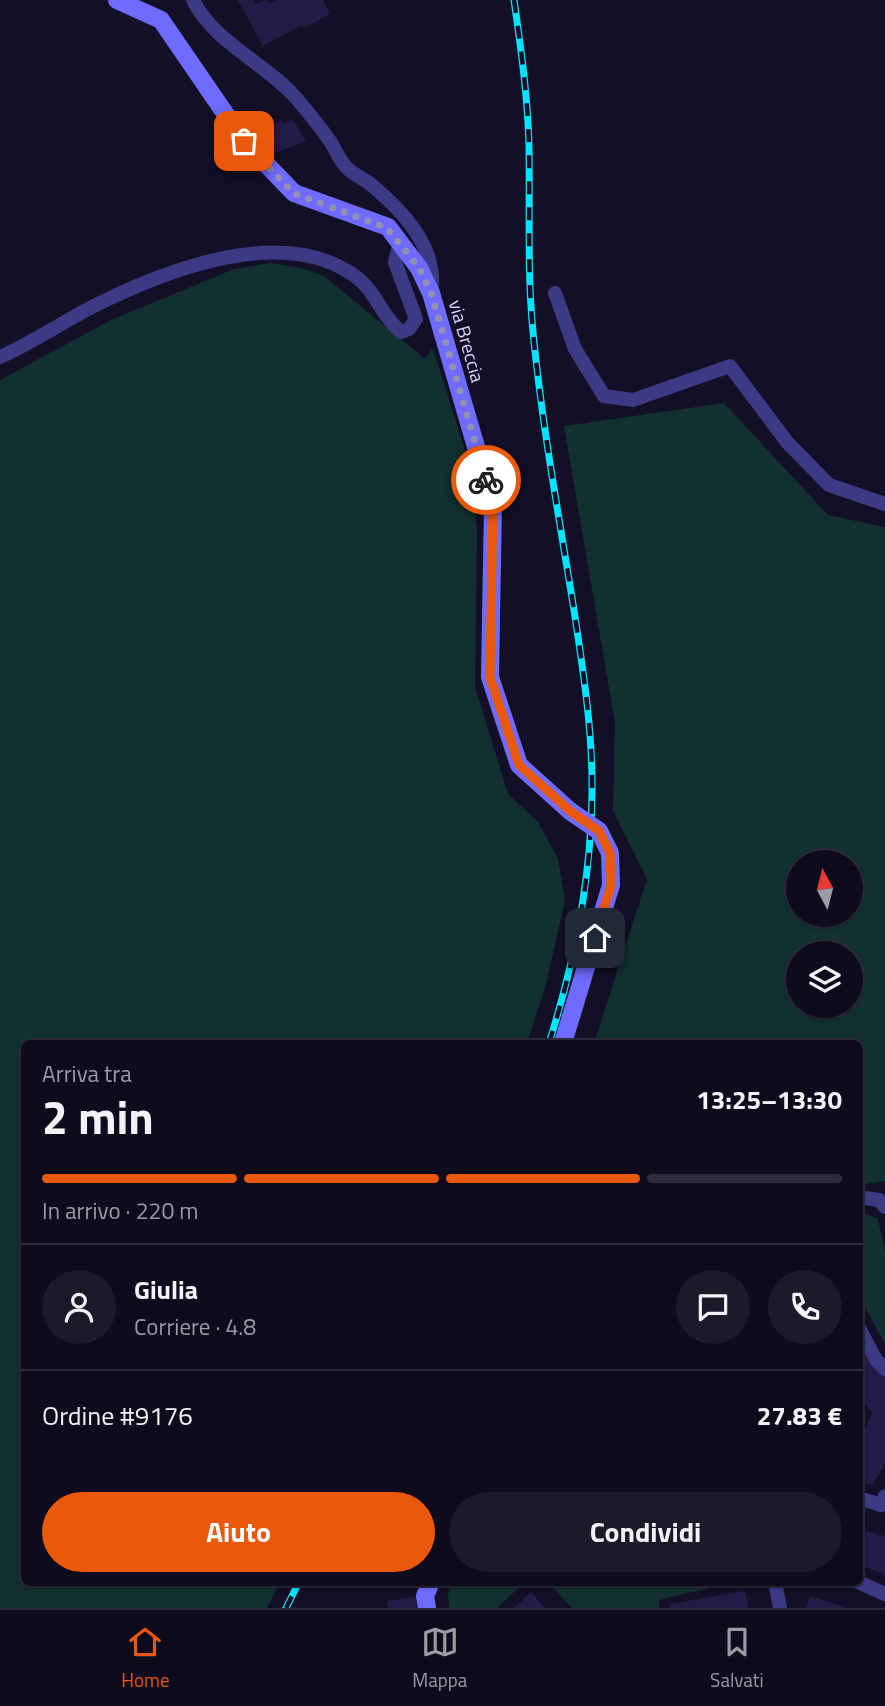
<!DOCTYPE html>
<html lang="it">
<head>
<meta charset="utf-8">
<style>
  :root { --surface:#0e0b1c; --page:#1c1929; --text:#f1f3f6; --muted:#9b9ba3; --line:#2e2b3b; --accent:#ea580c }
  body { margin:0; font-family:"Titillium Web",sans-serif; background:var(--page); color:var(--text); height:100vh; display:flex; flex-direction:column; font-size:26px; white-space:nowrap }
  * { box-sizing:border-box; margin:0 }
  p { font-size:23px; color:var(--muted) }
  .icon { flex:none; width:38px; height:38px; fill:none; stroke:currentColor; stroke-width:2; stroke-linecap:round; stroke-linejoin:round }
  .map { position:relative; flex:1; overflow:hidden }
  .sheet { position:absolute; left:21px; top:1040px; width:842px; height:546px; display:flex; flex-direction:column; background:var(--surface); border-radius:10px; box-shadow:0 2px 5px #0004,0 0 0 2px var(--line) }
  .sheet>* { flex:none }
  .needle { width:46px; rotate:353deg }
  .tools { position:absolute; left:786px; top:850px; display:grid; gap:14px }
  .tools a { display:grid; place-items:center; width:77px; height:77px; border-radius:50%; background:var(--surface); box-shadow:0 2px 5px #0004,0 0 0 2px var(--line); font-size:35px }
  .pin { position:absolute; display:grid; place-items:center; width:60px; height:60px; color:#fff; margin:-30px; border-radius:14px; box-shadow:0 4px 10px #0006 }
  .courier { position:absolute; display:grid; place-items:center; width:70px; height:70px; margin:-35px; border:5px solid #ea580c; border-radius:50%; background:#fff; color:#222; box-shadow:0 2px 9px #0007 }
  .head em { font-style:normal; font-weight:700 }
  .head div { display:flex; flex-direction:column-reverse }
  .head { display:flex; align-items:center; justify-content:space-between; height:119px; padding:0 21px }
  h1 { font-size:46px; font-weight:700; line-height:52px }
  .bar { display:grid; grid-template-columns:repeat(4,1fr); gap:10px 7px; align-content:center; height:84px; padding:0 21px }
  .bar i { height:9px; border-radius:5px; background:var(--line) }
  .bar .selected { background:var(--accent) }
  .bar p { grid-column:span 4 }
  .line { display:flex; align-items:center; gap:18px; padding:0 21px; border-top:2px solid var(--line) }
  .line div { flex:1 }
  .round { display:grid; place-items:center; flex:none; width:74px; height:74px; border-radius:37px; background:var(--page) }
  .cta { display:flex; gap:14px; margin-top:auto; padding:14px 21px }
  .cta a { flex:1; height:80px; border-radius:42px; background:var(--accent); color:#fff; font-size:28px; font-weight:700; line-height:80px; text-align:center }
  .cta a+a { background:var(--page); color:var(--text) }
  .tabs { display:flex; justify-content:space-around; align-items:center; height:98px; border-top:2px solid var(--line); background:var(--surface); font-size:19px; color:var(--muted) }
  .tabs a { display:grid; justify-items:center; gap:4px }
  .tabs .selected { color:var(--accent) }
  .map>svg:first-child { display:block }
</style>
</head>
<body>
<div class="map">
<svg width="885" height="1608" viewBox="0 0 885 1608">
  <rect width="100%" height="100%" fill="#130f26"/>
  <!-- green -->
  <g fill="#12302f" fill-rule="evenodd">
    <path d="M271 263 302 268 324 276 425 359 433 348 473 476 477 534 475 687 508 794 538 822 558 859 565 900 546 985 527 1043H24V1582H280L267 1608H0V380L111 320 234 269Z"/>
    <path d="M724 403 828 515 885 527V1181L859 1185V1043H594L647 879 613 811 615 723 564 426ZM798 863H850V915H798ZM798 954H850V1006H798Z"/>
    <path d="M861 1212 878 1219 885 1251V1344L859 1296Z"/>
    <path d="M453 1582H525L497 1608H449L448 1593Z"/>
    <path d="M548 1582H735L659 1600V1608H572Z"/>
  </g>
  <!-- building -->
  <g fill="#241b47">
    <path d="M238 0H254L256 4 264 0 270 3 276 0H323L330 14 304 28 302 25 263 46Z"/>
    <path d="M281 120 283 123 293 120 306 141 273 154 260 133Z"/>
    <path d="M859 1351 885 1376V1464L873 1484 859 1483V1440L873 1412 859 1398Z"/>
    <path d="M859 1529 885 1536V1575L859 1564Z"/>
    <path d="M745 1591 748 1608H670V1604Z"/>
    <path d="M531 1592 545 1608H514Z"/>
    <path d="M810 1596 844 1607V1608H806Z"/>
    <path d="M416 1597 417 1608H388L387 1601Z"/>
  </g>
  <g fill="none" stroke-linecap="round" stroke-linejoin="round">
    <!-- street -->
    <g stroke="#3d3a85" stroke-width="14">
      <path d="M193 0C214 43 266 63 297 99 308 112 320 127 330 141 335 149 340 161 347 168 353 174 362 178 369 183 402 210 439 248 431 293"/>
      <path d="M555 293 575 349 604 396 633 400 730 366 787 442 829 485 885 504"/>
      <path d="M0 357C36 341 68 318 104 301 172 268 279 228 349 272 376 288 379 314 401 332L409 329 416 319 395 262 400 242"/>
      <path d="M859 1197 879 1200 885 1207"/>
      <path d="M859 1328 876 1360 885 1369"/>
      <path d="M859 1498 881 1505 885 1496"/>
      <path d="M775 1582 780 1608"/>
      <path d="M858 1582 885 1594"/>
    </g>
    <!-- secondary -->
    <g stroke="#6f6bff" stroke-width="18">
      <path d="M117 0 161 20 244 141 294 193 388 227 419 268 431 293 493 505 490 677 519 765 570 811"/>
      <path d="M563 1043 611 885 610 853 599 831"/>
      <path d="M427 1608 425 1596 431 1582"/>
    </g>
    <defs>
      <g id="rail">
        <path d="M514 0C521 49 528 98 529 147 530 209 527 271 533 332 542 425 559 517 574 610 583 670 593 732 592 794 591 880 575 961 549 1043"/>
        <path d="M286 1608 299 1582"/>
      </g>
    </defs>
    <!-- rail casing -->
    <use href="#rail" stroke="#00e5ff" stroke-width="7"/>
    <!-- rail -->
    <use href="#rail" stroke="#130f26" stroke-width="4.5" stroke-dasharray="13" stroke-linecap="butt"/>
    <!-- secondary-bridge -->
    <path stroke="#6f6bff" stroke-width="18" d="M570 811 599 831"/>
  </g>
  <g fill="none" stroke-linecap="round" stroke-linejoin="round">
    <!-- done -->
    <path stroke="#948fb3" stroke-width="7" stroke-dasharray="0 12.6" d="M244 141 293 193 387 228 419 268 431 292 486 480"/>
    <!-- route -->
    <path stroke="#ea580c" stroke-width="9" d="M486 480 493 505 490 677 519 765 570 811 599 831 610 853 611 885 595 938"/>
  </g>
  <g text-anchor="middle" stroke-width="5" stroke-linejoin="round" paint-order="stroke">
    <!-- street labels -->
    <g font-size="19" fill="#d9d4ff" stroke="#130f26">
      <text transform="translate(467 341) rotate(74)" y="7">via Breccia</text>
    </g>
  </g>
</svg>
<div class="tools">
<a><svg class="needle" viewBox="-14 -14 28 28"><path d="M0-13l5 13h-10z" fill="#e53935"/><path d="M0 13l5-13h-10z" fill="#9b9ba3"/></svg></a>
<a><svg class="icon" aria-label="layers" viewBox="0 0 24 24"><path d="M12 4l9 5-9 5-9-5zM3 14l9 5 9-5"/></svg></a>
</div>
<div class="pin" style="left:244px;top:141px;background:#ea580c"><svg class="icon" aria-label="bag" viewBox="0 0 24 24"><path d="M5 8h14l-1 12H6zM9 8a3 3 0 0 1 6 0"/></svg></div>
<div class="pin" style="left:595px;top:938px;background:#1f2937"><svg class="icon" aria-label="home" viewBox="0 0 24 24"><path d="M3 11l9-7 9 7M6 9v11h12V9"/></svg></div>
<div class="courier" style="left:486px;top:480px"><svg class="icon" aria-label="bike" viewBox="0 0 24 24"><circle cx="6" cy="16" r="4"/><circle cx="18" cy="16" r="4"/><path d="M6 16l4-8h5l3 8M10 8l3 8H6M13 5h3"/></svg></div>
<section class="sheet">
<div class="head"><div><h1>2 min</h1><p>Arriva tra</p></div><em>13:25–13:30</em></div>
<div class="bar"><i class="selected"></i><i class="selected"></i><i class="selected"></i><i></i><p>In arrivo · 220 m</p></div>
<div class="line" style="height:126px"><a class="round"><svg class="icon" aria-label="person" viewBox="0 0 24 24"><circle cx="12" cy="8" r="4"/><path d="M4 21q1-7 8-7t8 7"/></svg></a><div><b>Giulia</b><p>Corriere · 4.8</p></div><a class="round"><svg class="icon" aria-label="chat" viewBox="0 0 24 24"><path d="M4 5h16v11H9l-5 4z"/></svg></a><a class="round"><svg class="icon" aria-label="phone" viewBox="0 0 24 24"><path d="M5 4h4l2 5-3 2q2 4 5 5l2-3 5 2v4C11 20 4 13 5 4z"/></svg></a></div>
<div class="line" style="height:91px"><div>Ordine #9176</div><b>27.83 €</b></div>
<div class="cta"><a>Aiuto</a><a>Condividi</a></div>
</section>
</div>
<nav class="tabs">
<a class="selected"><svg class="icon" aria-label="home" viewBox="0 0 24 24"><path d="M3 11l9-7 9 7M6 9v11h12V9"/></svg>Home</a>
<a><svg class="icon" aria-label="map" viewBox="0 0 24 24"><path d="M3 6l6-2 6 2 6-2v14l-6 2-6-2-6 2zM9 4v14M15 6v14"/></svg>Mappa</a>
<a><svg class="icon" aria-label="saved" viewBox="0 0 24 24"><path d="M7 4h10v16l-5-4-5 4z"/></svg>Salvati</a>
</nav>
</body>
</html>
